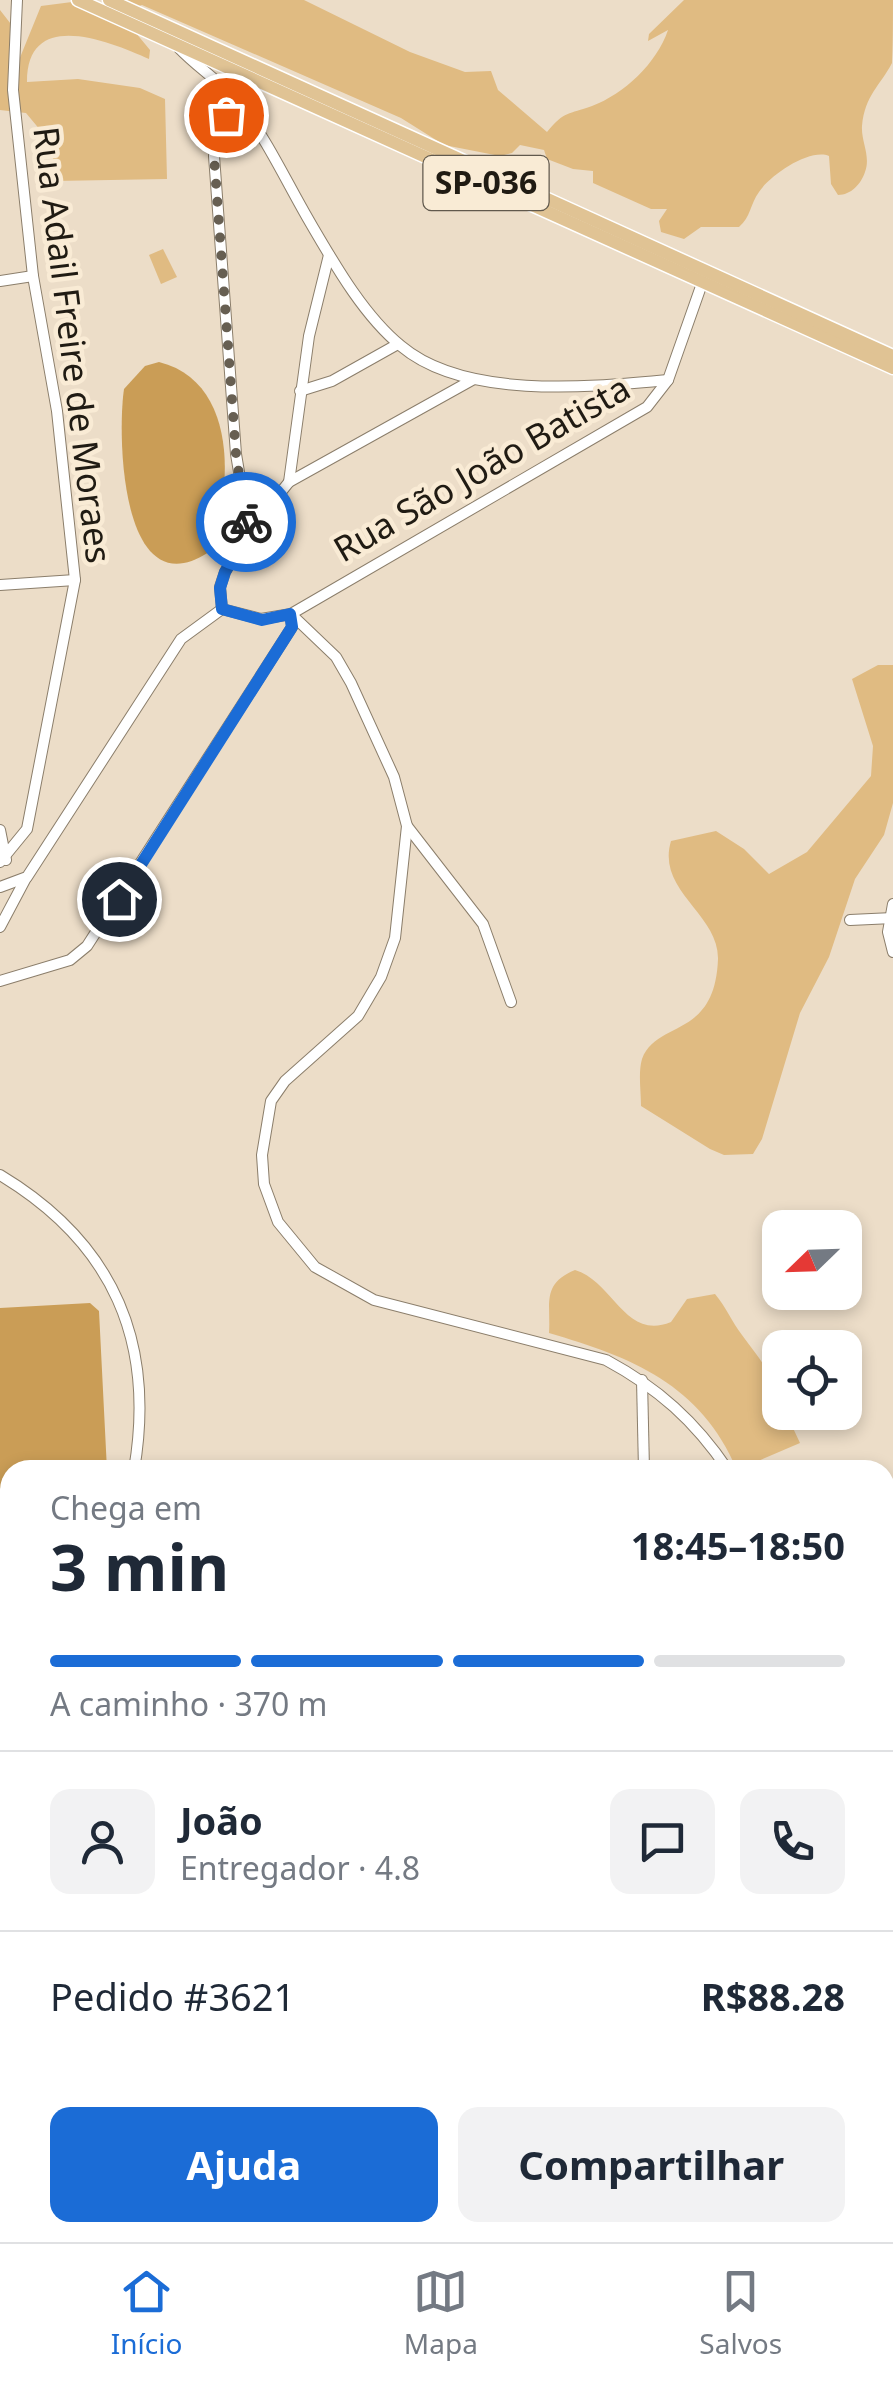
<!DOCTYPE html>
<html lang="pt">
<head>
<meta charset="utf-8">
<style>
  :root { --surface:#fff; --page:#f2f2f3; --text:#1f2937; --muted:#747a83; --line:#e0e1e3; --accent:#1b6cd6 }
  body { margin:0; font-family:"Noto Sans",sans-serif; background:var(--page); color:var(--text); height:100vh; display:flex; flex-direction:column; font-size:38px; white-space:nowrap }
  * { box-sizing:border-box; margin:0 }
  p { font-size:32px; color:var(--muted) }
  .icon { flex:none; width:55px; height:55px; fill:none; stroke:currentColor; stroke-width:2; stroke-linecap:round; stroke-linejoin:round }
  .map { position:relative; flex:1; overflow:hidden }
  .details { position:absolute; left:0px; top:1460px; width:895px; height:782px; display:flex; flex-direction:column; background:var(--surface); border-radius:30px 30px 0 0; box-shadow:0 5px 15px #0003 }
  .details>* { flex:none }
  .needle { width:65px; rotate:247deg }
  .tools { position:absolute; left:762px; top:1210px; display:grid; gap:20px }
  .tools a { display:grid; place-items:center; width:100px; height:100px; border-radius:20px; background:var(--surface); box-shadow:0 5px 15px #0003; font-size:50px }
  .pin { position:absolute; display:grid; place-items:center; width:85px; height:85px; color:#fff; margin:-42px; border:5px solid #fff; border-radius:50%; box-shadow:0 2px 10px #0007 }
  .courier { position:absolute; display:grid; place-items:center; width:100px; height:100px; margin:-50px; border:8px solid #1b6cd6; border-radius:50%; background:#fff; color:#222; box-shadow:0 2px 12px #0007 }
  .headline em { font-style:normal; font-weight:700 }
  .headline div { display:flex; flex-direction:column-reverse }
  .headline { display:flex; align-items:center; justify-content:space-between; height:170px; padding:0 50px }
  h1 { font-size:65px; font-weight:700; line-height:75px }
  .bar { display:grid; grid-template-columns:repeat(4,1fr); gap:15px 10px; align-content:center; height:120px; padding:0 50px }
  .bar i { height:12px; border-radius:8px; background:var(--line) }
  .bar .on { background:var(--accent) }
  .bar p { grid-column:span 4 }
  .line { display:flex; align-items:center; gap:25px; padding:0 50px; border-top:2px solid var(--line) }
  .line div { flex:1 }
  .round { display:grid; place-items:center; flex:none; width:105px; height:105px; border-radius:20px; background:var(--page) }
  .button { display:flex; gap:20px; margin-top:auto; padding:20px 50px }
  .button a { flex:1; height:115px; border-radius:20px; background:var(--accent); color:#fff; font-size:40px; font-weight:700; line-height:115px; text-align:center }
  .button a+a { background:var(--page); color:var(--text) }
  .dock { display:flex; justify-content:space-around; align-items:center; height:140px; border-top:2px solid var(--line); background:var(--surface); font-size:28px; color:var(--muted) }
  .dock a { display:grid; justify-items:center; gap:5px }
  .dock .on { color:var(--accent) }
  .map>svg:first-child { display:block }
</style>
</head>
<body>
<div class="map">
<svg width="893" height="2242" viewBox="0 0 893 2242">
  <rect width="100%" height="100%" fill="#ecddc8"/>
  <!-- green -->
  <g fill="#e0bb82">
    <path d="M116 0H304L410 52 465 72 491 71 498 90 547 132C565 110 568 115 592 106 624 94 657 63 668 30L648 41 649 34 684 0H893C893 17 893 48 892 63 880 86 865 95 862 126 861 142 871 156 865 172 861 184 851 195 838 195L831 184 829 156C810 148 770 175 759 192 750 204 751 217 739 227H701L684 239 661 232 659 221 667 209H651L593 183V171L573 169 547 159 544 150 520 145 512 153 500 156 444 145 401 118 142 5 133 8 126 21 150 50 149 59C110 42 27 7 27 82L78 79 140 88 165 99 167 179 54 181 52 133 41 131 26 113 0 110V10L14 28 19 60 41 6 72 2 113 11Z"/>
    <path d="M163 249 177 277 161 284 149 255Z"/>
    <path d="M878 665H893V803L884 835 855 879 829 957 800 1013 762 1139 753 1154 724 1155 710 1149 641 1106C641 1091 638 1073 642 1059 657 1019 715 1040 718 959 719 914 656 891 671 841L716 831 744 849 769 874 807 852 871 776 873 746 852 679Z"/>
    <path d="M575 1270C614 1282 625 1341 671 1322L687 1299 715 1294C726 1307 732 1322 742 1335 759 1359 780 1380 780 1412L786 1413 800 1443 737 1470C701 1384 631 1357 549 1333 551 1304 541 1284 575 1270Z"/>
    <path d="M885 1949 893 1966V2142L885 2123Z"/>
    <path d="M893 2172V2242H882L879 2233 885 2232V2177Z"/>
  </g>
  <!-- water -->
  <g fill="#ca9d56">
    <path d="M159 362C239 382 233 491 209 552 121 610 117 437 124 389L145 366Z"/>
    <path d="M90 1303 99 1311 107 1470H10L9 1496 0 1488V1308Z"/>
  </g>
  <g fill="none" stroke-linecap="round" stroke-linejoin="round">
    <defs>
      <g id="minor">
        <path d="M179 48C198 68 224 84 241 106 268 141 288 185 311 224 335 265 364 316 401 346 465 400 591 387 668 380"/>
        <path d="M240 105 218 125 214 156 236 454 249 532"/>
        <path d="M0 281 33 276"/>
        <path d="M300 391 332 381 398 344"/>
        <path d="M289 482 309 336 329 255"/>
        <path d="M0 585 75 580"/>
        <path d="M222 609 261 619 291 614 647 407 668 380 705 275"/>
        <path d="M222 609 220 587 225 572 249 532 289 482 474 379"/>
        <path d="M291 614 336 657 351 683 394 777 407 826 395 938 381 977 358 1016 285 1081 271 1101 262 1155 264 1184 278 1222 315 1267 374 1300 606 1360C658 1388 695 1421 728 1470"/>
        <path d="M407 826 483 924 511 1002"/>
        <path d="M0 830 6 860"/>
        <path d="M0 862 27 829 75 580 57 411 33 276 13 90 17 0"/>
        <path d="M0 887 27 877 181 639 222 609"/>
        <path d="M893 904 888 932 893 952"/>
        <path d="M850 920 893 918"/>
        <path d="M0 927 26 878"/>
        <path d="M0 981 70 960 87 946 292 627 291 615"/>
        <path d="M0 1175C113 1243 156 1341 134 1470"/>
        <path d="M642 1380 644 1470"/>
        <path d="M0 1680 10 1667"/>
        <path d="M885 2175 893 2194"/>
        <path d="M0 2183 10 2184"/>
        <path d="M295 2232 305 2242"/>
        <path d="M386 2232V2242"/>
        <path d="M520 2232 524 2242"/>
        <path d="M673 2232 678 2242"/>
        <path d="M822 2232 826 2242"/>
        <path d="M690 2242 692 2232"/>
      </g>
      <g id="major">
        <path d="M78 0 893 368"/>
        <path d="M109 0 893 356"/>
      </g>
    </defs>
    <!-- minor casing -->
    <use href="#minor" stroke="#8b7e6b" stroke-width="12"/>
    <!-- major casing -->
    <use href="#major" stroke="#fff" stroke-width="15"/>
    <!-- minor -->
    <use href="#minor" stroke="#fff" stroke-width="10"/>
    <!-- major -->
    <use href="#major" stroke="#e0c394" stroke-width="12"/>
  </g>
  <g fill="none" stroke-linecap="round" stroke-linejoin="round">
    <!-- done -->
    <path stroke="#675f52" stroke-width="10" stroke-dasharray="0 18" d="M226 115 214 136V156L236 454 246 522"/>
    <!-- route -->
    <path stroke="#1b6cd6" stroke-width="12" d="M119 899 292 627 290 614 262 620 222 609 220 588 225 572 249 532 246 522"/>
  </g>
  <g text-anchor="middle" stroke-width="9" stroke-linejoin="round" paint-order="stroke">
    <!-- shield labels -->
    <rect fill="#f9ebd5" stroke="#61594d" stroke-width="2.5" x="423.5" y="156" width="125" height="54" rx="8"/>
    <g font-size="32" font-weight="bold" fill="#201b13">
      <text x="486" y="194">SP-036</text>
    </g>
    <!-- street labels -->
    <g font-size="35" fill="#201b13" stroke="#f9ebd5">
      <text transform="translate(72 345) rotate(83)" y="12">Rua Adail Freire de Moraes</text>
      <text transform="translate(482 469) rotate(-30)" y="12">Rua São João Batista</text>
    </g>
  </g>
</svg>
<div class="tools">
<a><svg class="needle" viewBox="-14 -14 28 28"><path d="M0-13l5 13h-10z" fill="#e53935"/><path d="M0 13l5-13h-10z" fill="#747a83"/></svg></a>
<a><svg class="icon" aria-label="locate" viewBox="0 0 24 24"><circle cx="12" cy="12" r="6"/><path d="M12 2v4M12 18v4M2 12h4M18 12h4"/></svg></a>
</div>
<div class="pin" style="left:226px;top:115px;background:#ea580c"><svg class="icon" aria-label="bag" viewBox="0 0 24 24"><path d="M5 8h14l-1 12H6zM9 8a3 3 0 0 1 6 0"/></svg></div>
<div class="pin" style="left:119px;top:899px;background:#1f2937"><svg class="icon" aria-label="home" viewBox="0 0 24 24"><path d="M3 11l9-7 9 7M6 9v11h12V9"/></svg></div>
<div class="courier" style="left:246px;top:522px"><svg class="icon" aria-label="bike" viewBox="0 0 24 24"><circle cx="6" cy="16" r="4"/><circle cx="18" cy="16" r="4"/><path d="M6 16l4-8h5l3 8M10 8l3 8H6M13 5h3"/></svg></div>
<section class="details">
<div class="headline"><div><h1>3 min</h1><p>Chega em</p></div><em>18:45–18:50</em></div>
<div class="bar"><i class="on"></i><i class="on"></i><i class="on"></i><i></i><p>A caminho · 370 m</p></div>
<div class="line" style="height:180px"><a class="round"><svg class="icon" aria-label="person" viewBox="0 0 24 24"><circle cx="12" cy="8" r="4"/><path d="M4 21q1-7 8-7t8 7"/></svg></a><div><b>João</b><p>Entregador · 4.8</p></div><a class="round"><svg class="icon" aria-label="chat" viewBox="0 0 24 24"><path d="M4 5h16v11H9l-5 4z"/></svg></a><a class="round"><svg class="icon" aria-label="phone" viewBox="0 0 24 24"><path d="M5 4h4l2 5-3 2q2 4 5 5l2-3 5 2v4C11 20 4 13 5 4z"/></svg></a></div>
<div class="line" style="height:130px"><div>Pedido #3621</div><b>R$88.28</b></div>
<div class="button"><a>Ajuda</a><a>Compartilhar</a></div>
</section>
</div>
<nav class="dock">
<a class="on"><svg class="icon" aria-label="home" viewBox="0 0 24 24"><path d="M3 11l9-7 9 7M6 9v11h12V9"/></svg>Início</a>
<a><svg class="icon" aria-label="map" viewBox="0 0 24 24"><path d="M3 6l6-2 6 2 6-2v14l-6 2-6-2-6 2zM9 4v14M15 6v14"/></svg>Mapa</a>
<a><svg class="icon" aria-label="saved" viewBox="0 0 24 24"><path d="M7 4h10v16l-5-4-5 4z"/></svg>Salvos</a>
</nav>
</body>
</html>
